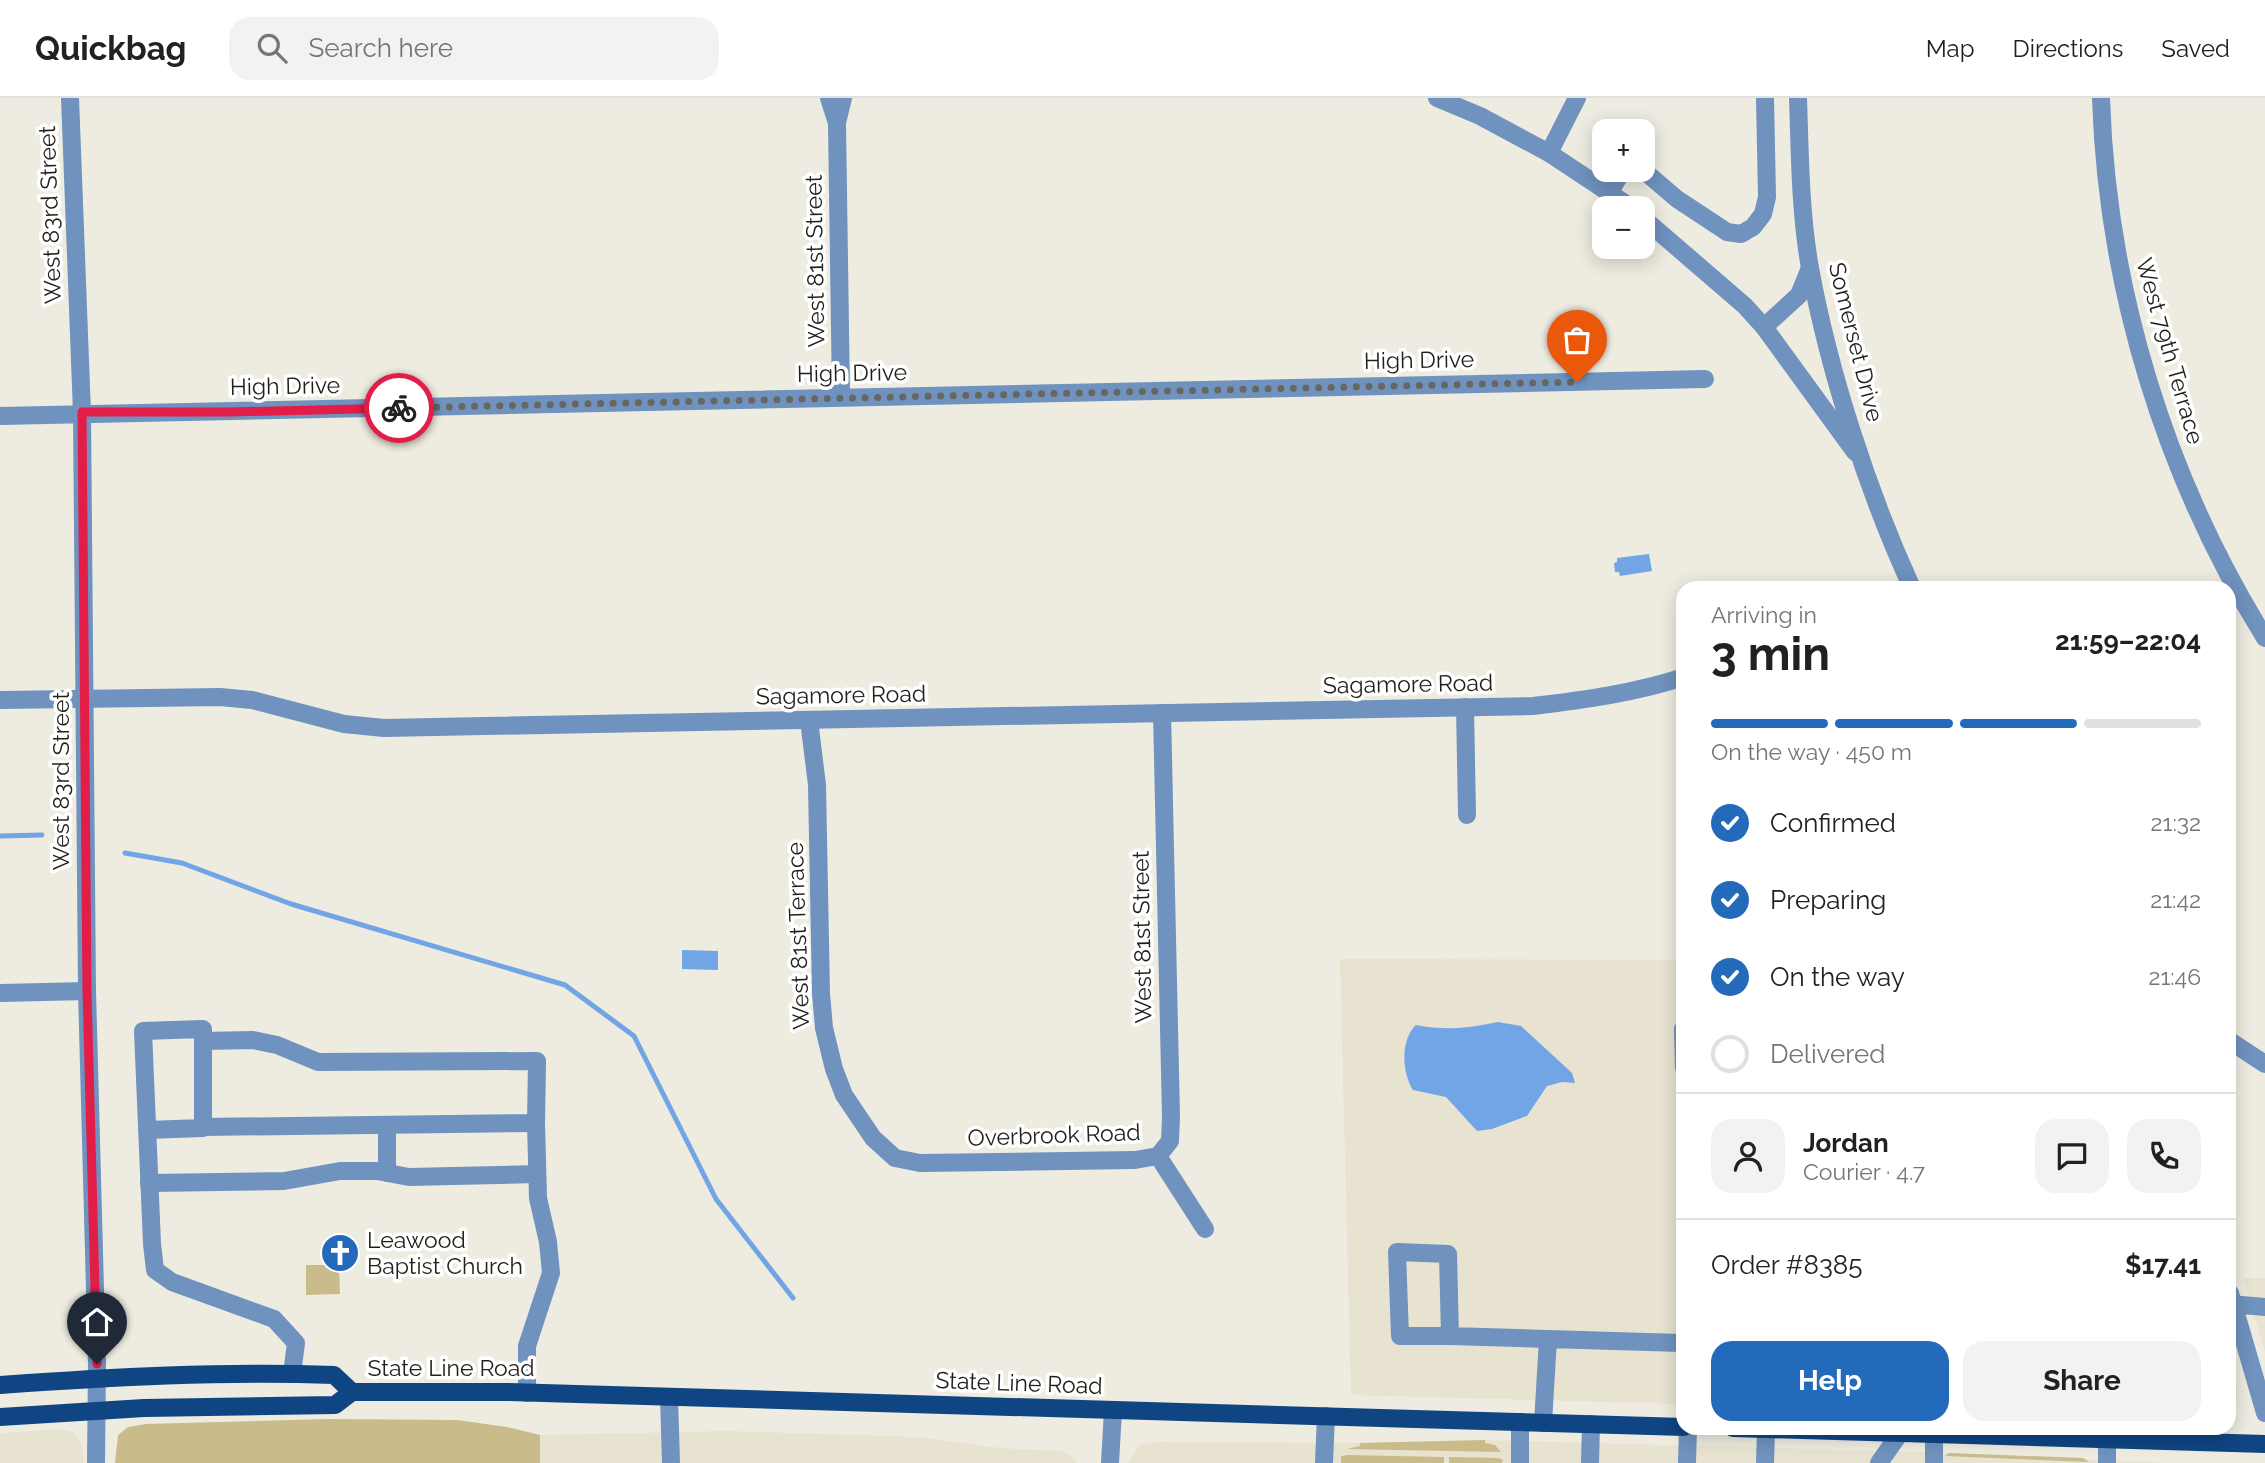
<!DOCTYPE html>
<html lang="en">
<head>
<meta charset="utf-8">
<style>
  :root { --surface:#fff; --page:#f2f2f2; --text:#202124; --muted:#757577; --line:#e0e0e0; --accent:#246aba }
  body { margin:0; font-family:Raleway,sans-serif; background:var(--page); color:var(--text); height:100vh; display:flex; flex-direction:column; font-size:26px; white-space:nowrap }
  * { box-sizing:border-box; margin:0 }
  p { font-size:23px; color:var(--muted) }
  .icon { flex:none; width:38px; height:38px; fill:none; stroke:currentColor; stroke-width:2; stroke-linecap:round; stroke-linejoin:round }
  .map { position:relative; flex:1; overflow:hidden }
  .drawer { position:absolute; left:1676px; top:483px; width:560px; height:854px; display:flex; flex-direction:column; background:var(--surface); border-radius:21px; box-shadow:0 4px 18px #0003 }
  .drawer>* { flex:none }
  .buttons { position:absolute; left:1592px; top:21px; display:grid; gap:14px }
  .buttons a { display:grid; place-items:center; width:63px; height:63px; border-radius:14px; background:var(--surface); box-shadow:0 4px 18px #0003; font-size:35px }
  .pin { position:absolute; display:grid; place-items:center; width:60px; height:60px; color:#fff; margin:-72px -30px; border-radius:50% 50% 50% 0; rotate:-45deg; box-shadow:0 0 7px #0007 }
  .pin .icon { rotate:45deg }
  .courier { position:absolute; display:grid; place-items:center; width:70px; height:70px; margin:-35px; border:5px solid #e11d48; border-radius:50%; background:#fff; color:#222; box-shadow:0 2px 9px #0007 }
  .summary em { font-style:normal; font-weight:700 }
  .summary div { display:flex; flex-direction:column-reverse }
  .summary { display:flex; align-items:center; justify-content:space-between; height:119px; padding:0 35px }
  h1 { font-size:46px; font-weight:700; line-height:52px }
  .bar { display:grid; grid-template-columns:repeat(4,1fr); gap:10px 7px; align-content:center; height:84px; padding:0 35px }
  .bar i { height:9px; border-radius:5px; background:var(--line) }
  .bar .current { background:var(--accent) }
  .bar p { grid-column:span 4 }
  .line { display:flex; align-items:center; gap:18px; padding:0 35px; border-top:2px solid var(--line) }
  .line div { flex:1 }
  .round { display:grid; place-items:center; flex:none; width:74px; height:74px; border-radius:21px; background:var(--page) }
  ol { padding:0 35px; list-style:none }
  li { display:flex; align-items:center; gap:21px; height:77px }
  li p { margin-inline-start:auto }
  li .icon { padding:7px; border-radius:50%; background:var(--accent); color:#fff; stroke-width:4 }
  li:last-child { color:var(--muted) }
  li i { width:38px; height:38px; border:4px solid var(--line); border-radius:50% }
  .action { display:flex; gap:14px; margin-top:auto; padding:14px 35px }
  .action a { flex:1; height:80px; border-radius:21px; background:var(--accent); color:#fff; font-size:28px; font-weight:700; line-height:80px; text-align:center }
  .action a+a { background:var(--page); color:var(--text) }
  header { display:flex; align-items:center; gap:42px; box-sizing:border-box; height:98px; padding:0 35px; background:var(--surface); border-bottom:2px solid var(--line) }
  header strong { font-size:33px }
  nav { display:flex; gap:38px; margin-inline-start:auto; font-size:24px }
  .search { width:490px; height:63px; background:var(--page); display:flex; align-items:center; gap:18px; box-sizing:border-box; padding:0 24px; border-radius:21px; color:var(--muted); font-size:26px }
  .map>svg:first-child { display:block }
</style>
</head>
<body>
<header>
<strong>Quickbag</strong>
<div class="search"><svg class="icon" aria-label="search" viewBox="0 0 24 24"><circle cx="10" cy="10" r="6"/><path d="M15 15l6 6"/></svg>Search here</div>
<nav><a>Map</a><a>Directions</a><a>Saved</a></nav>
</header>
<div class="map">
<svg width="2265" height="1365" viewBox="0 0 2265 1365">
  <rect width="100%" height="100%" fill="#eeebe0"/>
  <!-- built -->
  <g fill="#e8e3d0">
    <path d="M1340 861 1683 862V1306L1351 1297Z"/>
    <path d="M2243 1180H2265V1254Z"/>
    <path d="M2230 1263 2237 1294 2234 1310 2230 1315Z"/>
    <path d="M62 1331 73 1334 81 1345 84 1365H0V1335Z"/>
    <path d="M727 1333 918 1339 1000 1350 1061 1353 1072 1358 1077 1365H540V1337Z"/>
    <path d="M1485 1342 1949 1355 2167 1365H1128L1139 1347 1156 1344 1360 1345Z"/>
  </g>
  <!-- green -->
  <g fill="#cabb8a">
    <path d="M306 1167H339L340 1196 306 1197Z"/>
    <path d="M329 1321 457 1322 507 1329 540 1337V1365H115L118 1337 128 1329 146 1326Z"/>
    <path d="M1485 1342V1345L1495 1347 1501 1354 1347 1351 1360 1348V1345Z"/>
    <path d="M1949 1355 2083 1360 2089 1364 1945 1358Z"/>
    <path d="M1347 1357 1444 1359V1365H1341V1358Z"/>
    <path d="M1449 1359 1499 1360 1503 1362 1502 1365H1449Z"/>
  </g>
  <!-- water -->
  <g fill="#72a5e6">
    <path d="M1649 456 1652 473 1620 478 1619 474H1615L1614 465 1617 464V460Z"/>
    <path d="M682 852 718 853V872L682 871Z"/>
    <path d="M1498 924 1521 928 1572 975 1575 985 1562 984 1547 988 1527 1018 1492 1031 1477 1033 1446 999 1413 992C1402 975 1400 942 1416 927 1445 933 1470 930 1498 924Z"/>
  </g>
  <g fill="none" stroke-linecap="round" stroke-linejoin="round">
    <!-- stream -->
    <g stroke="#72a5e6" stroke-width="5">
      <path d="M0 738 42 737"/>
      <path d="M125 755 182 765 291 806 565 887 634 938 716 1101 793 1200"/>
    </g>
    <!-- minor -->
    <g stroke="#6f92be" stroke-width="18">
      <path d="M70 0 82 315 87 893 97 1266 96 1365"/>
      <path d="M829 0 837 25"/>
      <path d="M1437 0 1480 18 1549 55 1632 110"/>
      <path d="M1798 0C1800 57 1800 114 1810 170 1829 274 1868 394 1912 490"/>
      <path d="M2101 0C2107 190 2165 379 2265 540"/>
      <path d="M1549 55 1577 0"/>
      <path d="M1643 72 1677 101 1727 134 1741 136 1753 129 1763 116 1767 99 1765 0"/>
      <path d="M1609 95 1623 72"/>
      <path d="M1643 120 1745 208 1764 229 1855 354"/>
      <path d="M1764 229 1799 197 1810 170"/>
      <path d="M841 299 837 25 843 0"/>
      <path d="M0 318 1705 281"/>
      <path d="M0 602 220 599 252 602 344 626 384 630 1533 608C1585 602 1634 595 1684 579"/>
      <path d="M1465 609 1467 717"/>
      <path d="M809 622 817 687 821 896 824 930 834 971 844 997 873 1040 895 1060 920 1065 1135 1062 1158 1058"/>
      <path d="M0 895 87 893"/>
      <path d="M1683 931 1684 970"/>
      <path d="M2230 943 2265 966"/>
      <path d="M387 1027V1075"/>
      <path d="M203 1029 536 1025 537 963 318 964 277 947 253 942 203 943"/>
      <path d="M147 1032 203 1030V931L143 933 152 1146 155 1172 172 1184 274 1221 296 1245 292 1276"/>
      <path d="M1158 1058 1170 1043 1171 1019 1162 615"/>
      <path d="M1158 1058 1205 1131"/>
      <path d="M149 1085 284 1083 340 1073H377L409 1079 537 1076"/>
      <path d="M2230 1195 2265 1315"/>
      <path d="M2230 1206 2265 1209"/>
      <path d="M1450 1238H1400L1397 1154 1448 1156 1450 1238 1548 1241"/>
      <path d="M527 1295V1248L551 1175 548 1144 538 1100 536 1025"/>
      <path d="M669 1299 671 1365"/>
      <path d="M1520 1324V1365"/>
      <path d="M1543 1325 1548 1241 1681 1245 1684 1242"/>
      <path d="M1110 1365 1113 1312"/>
      <path d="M1324 1365 1326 1318"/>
      <path d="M1590 1365 1591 1326"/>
      <path d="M1687 1365 1688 1330"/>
      <path d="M1765 1365 1766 1331"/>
      <path d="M1879 1365 1900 1335"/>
      <path d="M1934 1365V1330"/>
      <path d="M2107 1365V1330"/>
    </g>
    <!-- major -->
    <g stroke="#0f4582" stroke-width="18">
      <path d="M0 1287C111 1279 223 1273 334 1277L352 1294"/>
      <path d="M0 1319 144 1310 335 1307 352 1294H509L1684 1329"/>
      <path d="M1733 1330 2265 1346"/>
    </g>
  </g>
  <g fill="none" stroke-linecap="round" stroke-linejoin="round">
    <!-- done -->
    <path stroke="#686660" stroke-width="7" stroke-dasharray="0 12.6" d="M399 310 1577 284"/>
    <!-- route -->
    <path stroke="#e11d48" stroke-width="9" d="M97 1266 87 893 82 314H229L399 310"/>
  </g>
  <!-- icons -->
  <defs>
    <symbol id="church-disc" viewBox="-11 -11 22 22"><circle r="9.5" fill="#246aba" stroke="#fff"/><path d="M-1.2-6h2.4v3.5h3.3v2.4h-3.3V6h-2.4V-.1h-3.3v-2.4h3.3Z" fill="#fff"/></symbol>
  </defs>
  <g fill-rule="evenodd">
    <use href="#church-disc" x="318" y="1133" width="44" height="44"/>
  </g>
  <g text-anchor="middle" stroke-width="7" stroke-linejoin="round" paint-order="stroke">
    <!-- street labels -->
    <g font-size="23" fill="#201f1b" stroke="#fff">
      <text transform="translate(50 117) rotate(-92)" y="8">West 83rd Street</text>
      <text transform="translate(815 163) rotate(-91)" y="8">West 81st Street</text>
      <text transform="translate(1856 244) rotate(76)" y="8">Somerset Drive</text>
      <text transform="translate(2170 253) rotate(74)" y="8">West 79th Terrace</text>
      <text transform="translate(1419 262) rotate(-1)" y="8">High Drive</text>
      <text transform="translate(852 275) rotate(-1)" y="8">High Drive</text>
      <text transform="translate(285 288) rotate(-1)" y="8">High Drive</text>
      <text transform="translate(1408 586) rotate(-1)" y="8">Sagamore Road</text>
      <text transform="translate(841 597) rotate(-1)" y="8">Sagamore Road</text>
      <text transform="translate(61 683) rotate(-90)" y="8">West 83rd Street</text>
      <text transform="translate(798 838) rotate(-92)" y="8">West 81st Terrace</text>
      <text transform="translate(1142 839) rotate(-91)" y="8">West 81st Street</text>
      <text transform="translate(1054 1037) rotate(-2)" y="8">Overbrook Road</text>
      <text x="451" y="1278">State Line Road</text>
      <text transform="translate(1019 1285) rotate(2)" y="8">State Line Road</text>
    </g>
    <!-- poi labels -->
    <g font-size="23" fill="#201f1b" stroke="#fff" text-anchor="start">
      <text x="367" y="1150">Leawood<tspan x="367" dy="26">Baptist Church</tspan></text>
    </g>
  </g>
</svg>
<div class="buttons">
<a>+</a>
<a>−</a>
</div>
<div class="pin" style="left:1577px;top:284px;background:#ea580c"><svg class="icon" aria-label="bag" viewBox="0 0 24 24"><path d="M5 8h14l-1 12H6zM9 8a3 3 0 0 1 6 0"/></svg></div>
<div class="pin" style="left:97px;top:1266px;background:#1f2937"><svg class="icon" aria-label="home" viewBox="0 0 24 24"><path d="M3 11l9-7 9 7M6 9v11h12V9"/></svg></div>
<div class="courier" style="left:399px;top:310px"><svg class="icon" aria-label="bike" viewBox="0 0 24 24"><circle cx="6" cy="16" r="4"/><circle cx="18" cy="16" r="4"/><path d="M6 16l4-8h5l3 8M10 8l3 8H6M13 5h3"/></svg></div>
<section class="drawer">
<div class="summary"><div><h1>3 min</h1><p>Arriving in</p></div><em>21:59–22:04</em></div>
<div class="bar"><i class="current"></i><i class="current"></i><i class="current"></i><i></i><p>On the way · 450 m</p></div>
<ol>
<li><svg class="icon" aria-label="check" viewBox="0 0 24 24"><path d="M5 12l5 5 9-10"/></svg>Confirmed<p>21:32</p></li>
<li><svg class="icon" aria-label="check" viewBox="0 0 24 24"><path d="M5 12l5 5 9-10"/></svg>Preparing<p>21:42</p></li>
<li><svg class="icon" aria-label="check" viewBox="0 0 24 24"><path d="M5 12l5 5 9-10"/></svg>On the way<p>21:46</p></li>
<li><i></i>Delivered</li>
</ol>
<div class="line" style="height:126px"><a class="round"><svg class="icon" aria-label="person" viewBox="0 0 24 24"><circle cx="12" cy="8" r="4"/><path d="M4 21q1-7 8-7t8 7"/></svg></a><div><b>Jordan</b><p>Courier · 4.7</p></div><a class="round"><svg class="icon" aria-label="chat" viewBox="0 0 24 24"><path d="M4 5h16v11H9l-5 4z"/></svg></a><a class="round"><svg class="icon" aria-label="phone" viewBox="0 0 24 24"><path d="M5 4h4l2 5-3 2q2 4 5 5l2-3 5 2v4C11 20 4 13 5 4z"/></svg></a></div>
<div class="line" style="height:91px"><div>Order #8385</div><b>$17.41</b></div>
<div class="action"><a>Help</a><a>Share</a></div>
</section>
</div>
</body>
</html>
